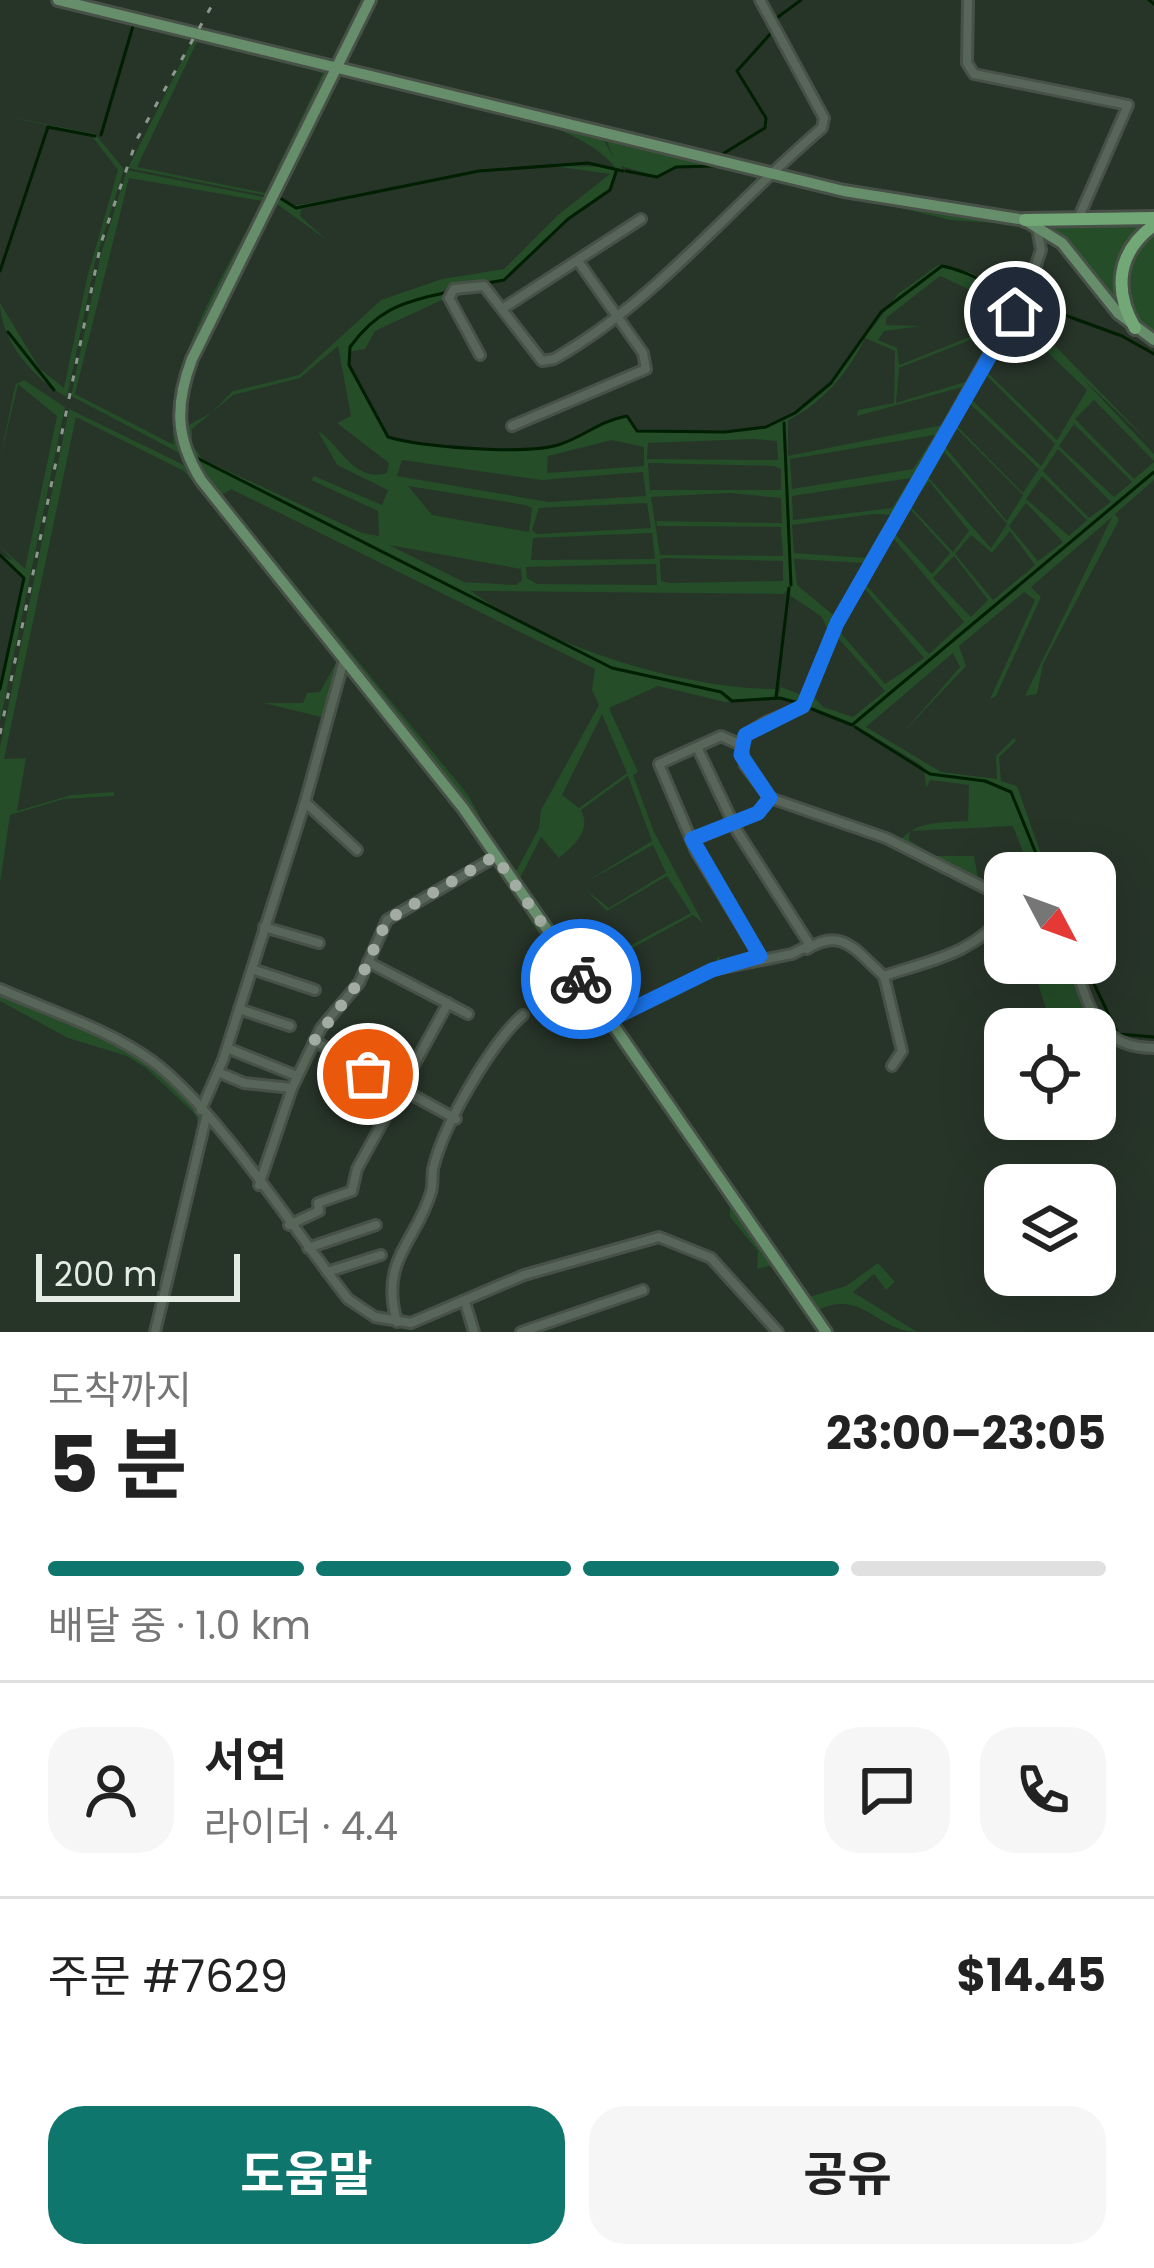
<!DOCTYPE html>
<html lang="ko">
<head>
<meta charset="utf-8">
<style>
  :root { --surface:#fff; --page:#f6f6f6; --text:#222; --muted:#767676; --line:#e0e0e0; --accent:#0f766e }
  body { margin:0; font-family:Poppins,"Noto Sans KR",sans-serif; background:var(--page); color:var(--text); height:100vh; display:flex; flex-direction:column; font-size:45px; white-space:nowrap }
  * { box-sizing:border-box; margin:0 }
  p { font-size:39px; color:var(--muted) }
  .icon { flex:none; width:66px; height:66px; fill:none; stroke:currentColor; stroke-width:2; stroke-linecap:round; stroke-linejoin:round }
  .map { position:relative; height:1332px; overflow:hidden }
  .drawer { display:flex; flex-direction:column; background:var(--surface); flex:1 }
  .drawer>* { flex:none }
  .needle { width:78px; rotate:131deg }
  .tools { position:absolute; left:984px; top:852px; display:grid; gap:24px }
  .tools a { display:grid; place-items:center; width:132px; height:132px; border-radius:24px; background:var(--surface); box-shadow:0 12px 48px #0002; font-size:60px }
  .scale { position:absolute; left:36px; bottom:30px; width:204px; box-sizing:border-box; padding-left:12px; border:6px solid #e4ece4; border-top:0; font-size:33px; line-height:42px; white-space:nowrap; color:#e4ece4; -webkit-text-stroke:9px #273428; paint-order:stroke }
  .pin { position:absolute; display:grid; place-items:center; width:102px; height:102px; color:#fff; margin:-51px; border:6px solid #fff; border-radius:50%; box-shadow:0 3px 12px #0007 }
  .courier { position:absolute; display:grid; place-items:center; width:120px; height:120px; margin:-60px; border:9px solid #1a73e8; border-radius:50%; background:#fff; color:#222; box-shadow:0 3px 15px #0007 }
  .summary em { font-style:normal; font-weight:700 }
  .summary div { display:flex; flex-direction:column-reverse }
  .summary { display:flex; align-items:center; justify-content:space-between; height:204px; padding:0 48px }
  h1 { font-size:78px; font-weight:700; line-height:90px }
  .bar { display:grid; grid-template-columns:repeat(4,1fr); gap:18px 12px; align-content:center; height:144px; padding:0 48px }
  .bar i { height:15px; border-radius:9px; background:var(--line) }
  .bar .on { background:var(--accent) }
  .bar p { grid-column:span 4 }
  .line { display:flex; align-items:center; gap:30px; padding:0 48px; border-top:3px solid var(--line) }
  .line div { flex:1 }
  .round { display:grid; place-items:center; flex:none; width:126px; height:126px; border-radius:36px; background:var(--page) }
  .primary-button { display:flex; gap:24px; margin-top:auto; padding:24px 48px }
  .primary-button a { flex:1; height:138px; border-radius:36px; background:var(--accent); color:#fff; font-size:48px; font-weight:700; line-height:138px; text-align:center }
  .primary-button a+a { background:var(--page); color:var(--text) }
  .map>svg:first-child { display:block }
</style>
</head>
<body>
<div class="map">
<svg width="1154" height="1332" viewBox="0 0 1154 1332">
  <rect width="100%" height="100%" fill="#273428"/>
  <!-- green -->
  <g fill="#244d28" fill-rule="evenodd">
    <path d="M194 37 327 73 269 196 128 168ZM197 42 323 73 265 193 137 167Z"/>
    <path d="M338 73 601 135 614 158 604 135 716 163 712 168 679 166 656 176 621 166 623 170H615L610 190 568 218 504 280 473 281 444 290 446 298 375 331 365 349 348 352V365L388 437 408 443C449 448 519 457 559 445 585 437 599 421 627 416L637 431 725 432 766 427 796 413 831 383 898 294 938 265C970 267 988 283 1015 298L1035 262V234L1020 225 950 220 767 176 893 204 1026 223C1057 243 1025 288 1013 312L838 617 831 618 833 629 802 705 778 697 781 687 802 695 829 633 822 617 788 594 791 585 784 594 471 591C544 645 685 690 777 689L775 697 725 702 658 686 609 708 638 772 633 775 654 832 703 923 693 915 612 959 609 957 691 913 667 876 607 911 585 889 609 908 666 873 653 845 584 883 652 841 628 776 581 810C592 830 574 846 559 858L541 837 520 878 613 1014 715 964 719 955 720 964 610 1018 452 789 207 479C180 441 176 403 195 358ZM338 76C413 93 572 112 615 167L554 166 610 174 558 215 504 269 442 279 381 300 299 375 233 391 211 413 187 426 184 403 192 373 277 204 328 241 300 216 301 209 382 190 293 206 279 197ZM940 276 1010 308 1003 324 899 365 897 348 878 340 884 331 921 326 886 325V318ZM998 329 968 381 896 403 899 368ZM865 338 895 351 894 403 858 410 857 416 962 387 943 425 788 456V420C822 404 849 372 865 338ZM338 346 351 416 337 423 389 463 387 473C353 483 339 443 318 431L337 465 388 490 382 505 314 476 311 480 378 511 379 536 362 533 202 459 192 444V429L233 395 300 378ZM935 435 913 469 792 489 790 459ZM754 439 777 441 778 460 647 459 648 443ZM612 440 644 447V466L547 473 548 456ZM402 460 542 480 643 472 646 496 549 502 397 476ZM648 463 774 466 781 469V490H650ZM911 478 892 508 793 520 792 496ZM408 486 525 505 532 508 529 532 432 515ZM231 489 595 669 592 690 599 705 541 810 539 828 517 870H510L468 795 222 495ZM729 493 781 498 782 523 656 521 657 526 781 527 783 556 660 555 651 497ZM647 503 651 528 537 534 532 530 539 508ZM874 514 890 515 865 558 794 553 792 525ZM652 533 655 559 531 560 533 538ZM389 545 521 569 522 580 516 585 464 582ZM666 558 783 561V581L669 583 661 581 660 559ZM794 559 864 563 833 615 797 585ZM656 564 657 585 537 584 527 578 526 567ZM602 714 627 773 579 808 562 795Z"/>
    <path d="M0 115 95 134 124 169 95 262 67 397C35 381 0 340 0 303L40 369 64 388 87 278 118 170 91 135Z"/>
    <path d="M127 170 268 198 182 381 185 456 71 396 101 254ZM129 178 262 201C226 273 164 362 174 445L75 394Z"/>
    <path d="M1151 222 1126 248 1123 312 1044 225Z"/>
    <path d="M1154 229V336C1119 308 1116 258 1154 229Z"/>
    <path d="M1023 300 1031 303 1028 318 1154 447 1081 377 1154 454V461L1094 400 1075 419 1134 479 1154 462V471L959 638 1154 474V480L1115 514 1119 520 1043 664 1037 694 1025 696 1112 517 1031 587 1041 597 996 696 990 699 1035 600 1024 592 959 646 966 666 901 735 960 667 953 653 866 727 941 772 997 779 996 756 1014 738 1016 741 999 757 1001 781 1017 786 1046 868 1079 857 1083 873H1031L1013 826 910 831 909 840 935 856H974L979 883 899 842C916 820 941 823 968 821L969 785 930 780 926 788 924 768 918 763 853 724 806 706 838 623 1013 317 1032 327 1018 311ZM1019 325 1087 390 1057 440 988 373ZM987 376 1055 444 1041 466 972 400ZM969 403 1039 469 1023 493 957 426ZM1074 424 1132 482 1114 497 1059 446ZM956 428 1023 495 1007 521 945 447ZM1058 449 1111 502 1089 518 1043 471ZM944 452 1007 524 991 548 929 478ZM1042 476 1087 520 1069 536 1026 499ZM929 481 969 531 953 552 910 506ZM1026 503 1063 542 1038 561 1009 526ZM910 509 950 553 932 574 895 534ZM1010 531 1035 565 993 600 955 554 971 535 992 553ZM893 538 964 622 929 654 865 584ZM954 556 988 600 971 617 933 578ZM863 587 924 658 885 684 840 632ZM838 638 885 691 853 717 823 707 814 697Z"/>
    <path d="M24 380 65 407 0 722V691L25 578 0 554 13 561 0 546 25 569 57 416 18 384 0 460 14 391 16 384Z"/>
    <path d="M69 409 190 468 342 662 325 718 264 703H303L307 693 320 692 337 661 184 471 76 417 4 759 26 758 17 811 71 795 114 792V796L64 799 10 815 0 883V747Z"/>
    <path d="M494 859 821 1332 770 1266 757 1269 758 1251 730 1217V1206L535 928Z"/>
    <path d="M1032 963H1070L1085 1003 1115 1049 1106 1071 1095 1081V1029H1052Z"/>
    <path d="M0 992C73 1024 149 1048 199 1113L200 1136 196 1115 146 1068 127 1056 68 1038 0 1001Z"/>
    <path d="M617 1019 809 1297 846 1286 878 1263 895 1282 886 1290 874 1274 853 1292 917 1332C878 1332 863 1290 820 1309L830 1332Z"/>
  </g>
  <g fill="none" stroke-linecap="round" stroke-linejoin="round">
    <!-- stream -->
    <g stroke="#001e01" stroke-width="3">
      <path d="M1149 0 1154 4"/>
      <path d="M774 20 801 0"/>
      <path d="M101 135 133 26"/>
      <path d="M721 155 765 128 766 118 737 71 772 32"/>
      <path d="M626 171 657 177 676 167 715 166"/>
      <path d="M280 198 296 208 479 171 588 163 623 171"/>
      <path d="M0 271 48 127 95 136"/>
      <path d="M488 283 504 280 568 219 610 190 616 172"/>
      <path d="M444 293C401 302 376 311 350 347L349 365 388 437C422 447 524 455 558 445 584 437 599 421 627 416L637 431 725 432 766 427 795 413 831 383 881 312 942 266C970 271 990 287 1016 297"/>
      <path d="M1026 301 1122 336 1154 354"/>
      <path d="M8 332 54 390"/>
      <path d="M193 373 224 305"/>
      <path d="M784 423 791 585"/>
      <path d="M195 457 612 668 721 692 732 701 780 698 799 703"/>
      <path d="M0 555 24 578 0 689"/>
      <path d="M776 697 789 588"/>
      <path d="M812 709 852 725 1154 472"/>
      <path d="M855 727 930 774 985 781 1011 792 1044 873"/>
      <path d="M1084 963 1118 1034 1154 1037"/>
    </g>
    <defs>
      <g id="minor">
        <path d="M968 0 967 63 974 74 1128 105 1078 219"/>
        <path d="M502 309 641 219"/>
        <path d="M480 355 449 298 454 289 484 286 542 361 554 359C658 300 731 205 822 128L824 118 760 0"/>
        <path d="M512 426 646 369 643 353 578 261"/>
        <path d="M741 745 721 736 659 764 696 851 760 956"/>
        <path d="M305 802 357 850"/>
        <path d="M692 840 758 813 770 798"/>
        <path d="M1005 898 886 838 770 798 745 765 741 745 745 735 766 722 803 707 837 623 1031 280 1041 250 1037 227"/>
        <path d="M264 927 319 943"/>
        <path d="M807 949C844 926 857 953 884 976"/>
        <path d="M368 962 468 1014"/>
        <path d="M1074 963C1090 1010 1098 1048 1154 1048"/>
        <path d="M252 969 315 990"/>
        <path d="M0 989C50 1011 108 1029 152 1061 216 1108 296 1233 348 1299L375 1317 411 1323 524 1275 659 1237 711 1258 778 1332"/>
        <path d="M239 1009 290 1026"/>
        <path d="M610 1020 712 970 792 954 810 945 737 831 697 747"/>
        <path d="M314 1041 456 1119"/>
        <path d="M227 1048 297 1076"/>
        <path d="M892 1066 902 1051 884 976C931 960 974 954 1005 913"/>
        <path d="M218 1072 244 1083 292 1088"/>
        <path d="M201 1110 223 1060 305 802 344 660"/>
        <path d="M259 1185 292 1088 321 1028 359 983 387 920 495 857"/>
        <path d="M289 1225 319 1211 318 1203 352 1191 357 1169 448 1003"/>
        <path d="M308 1248 376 1225"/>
        <path d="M327 1272 381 1255"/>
        <path d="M465 1302 474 1332"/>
        <path d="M397 1322C379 1259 417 1241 431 1192 434 1183 431 1174 434 1165 445 1123 491 1043 523 1015"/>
        <path d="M155 1332 206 1118"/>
        <path d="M521 1332 643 1290"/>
      </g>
      <g id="major">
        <path d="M58 0 844 191 1025 220 1062 243 1118 313 1154 340"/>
        <path d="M370 0 192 359C175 404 175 438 201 480L463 808 826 1332"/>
      </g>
      <g id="highway">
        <path d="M1025 220 1154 218"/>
        <path d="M1135 328C1113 290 1117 252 1154 225"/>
      </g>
    </defs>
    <!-- minor casing -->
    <use href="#minor" stroke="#475147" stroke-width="14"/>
    <!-- major casing -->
    <use href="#major" stroke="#475147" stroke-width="16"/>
    <!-- highway casing -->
    <use href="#highway" stroke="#475147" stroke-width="18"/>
    <!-- minor -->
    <use href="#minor" stroke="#586659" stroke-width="8"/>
    <!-- major -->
    <use href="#major" stroke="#678e6a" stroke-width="10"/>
    <!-- highway -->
    <use href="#highway" stroke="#71a875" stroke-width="12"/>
    <!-- rail -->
    <path stroke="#8d988e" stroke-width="3" stroke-dasharray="6 12" stroke-linecap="butt" d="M0 734 101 243 137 139 215 0"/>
  </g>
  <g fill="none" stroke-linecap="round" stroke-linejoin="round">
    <!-- done -->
    <path stroke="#a2aca2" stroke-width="12" stroke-dasharray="0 21.6" d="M368 1074 314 1041 359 982 387 920 495 856 581 979"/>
    <!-- route -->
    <path stroke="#1a73e8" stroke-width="15" d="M581 979 610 1020 712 970 760 956 692 839 758 813 770 798 741 755 745 735 803 706 837 623 1015 312"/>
  </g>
</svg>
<div class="tools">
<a><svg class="needle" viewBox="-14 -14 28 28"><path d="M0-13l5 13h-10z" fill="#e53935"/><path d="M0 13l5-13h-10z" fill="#767676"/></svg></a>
<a><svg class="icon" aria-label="locate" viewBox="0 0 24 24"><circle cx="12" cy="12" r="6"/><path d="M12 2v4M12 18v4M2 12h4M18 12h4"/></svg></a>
<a><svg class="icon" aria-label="layers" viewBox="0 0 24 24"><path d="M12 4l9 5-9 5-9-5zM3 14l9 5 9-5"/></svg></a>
</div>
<div class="scale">200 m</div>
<div class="pin" style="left:368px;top:1074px;background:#ea580c"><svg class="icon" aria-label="bag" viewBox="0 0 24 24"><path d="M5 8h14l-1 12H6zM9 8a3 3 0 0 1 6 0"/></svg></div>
<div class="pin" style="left:1015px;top:312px;background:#1f2937"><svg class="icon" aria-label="home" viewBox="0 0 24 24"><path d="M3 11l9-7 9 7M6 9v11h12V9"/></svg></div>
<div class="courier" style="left:581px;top:979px"><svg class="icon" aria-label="bike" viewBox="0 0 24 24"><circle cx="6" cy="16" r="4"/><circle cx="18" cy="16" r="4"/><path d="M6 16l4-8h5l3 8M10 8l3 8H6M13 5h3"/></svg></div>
</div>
<section class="drawer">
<div class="summary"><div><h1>5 분</h1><p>도착까지</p></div><em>23:00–23:05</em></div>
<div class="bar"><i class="on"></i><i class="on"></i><i class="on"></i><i></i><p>배달 중 · 1.0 km</p></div>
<div class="line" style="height:216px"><a class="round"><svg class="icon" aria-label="person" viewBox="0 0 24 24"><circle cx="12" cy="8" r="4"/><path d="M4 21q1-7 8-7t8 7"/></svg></a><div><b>서연</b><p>라이더 · 4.4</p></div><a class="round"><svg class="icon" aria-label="chat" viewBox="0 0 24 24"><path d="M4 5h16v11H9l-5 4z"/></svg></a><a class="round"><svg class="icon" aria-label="phone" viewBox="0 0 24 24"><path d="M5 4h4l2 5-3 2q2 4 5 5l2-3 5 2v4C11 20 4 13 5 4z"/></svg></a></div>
<div class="line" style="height:156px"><div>주문 #7629</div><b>$14.45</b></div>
<div class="primary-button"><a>도움말</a><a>공유</a></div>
</section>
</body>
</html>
